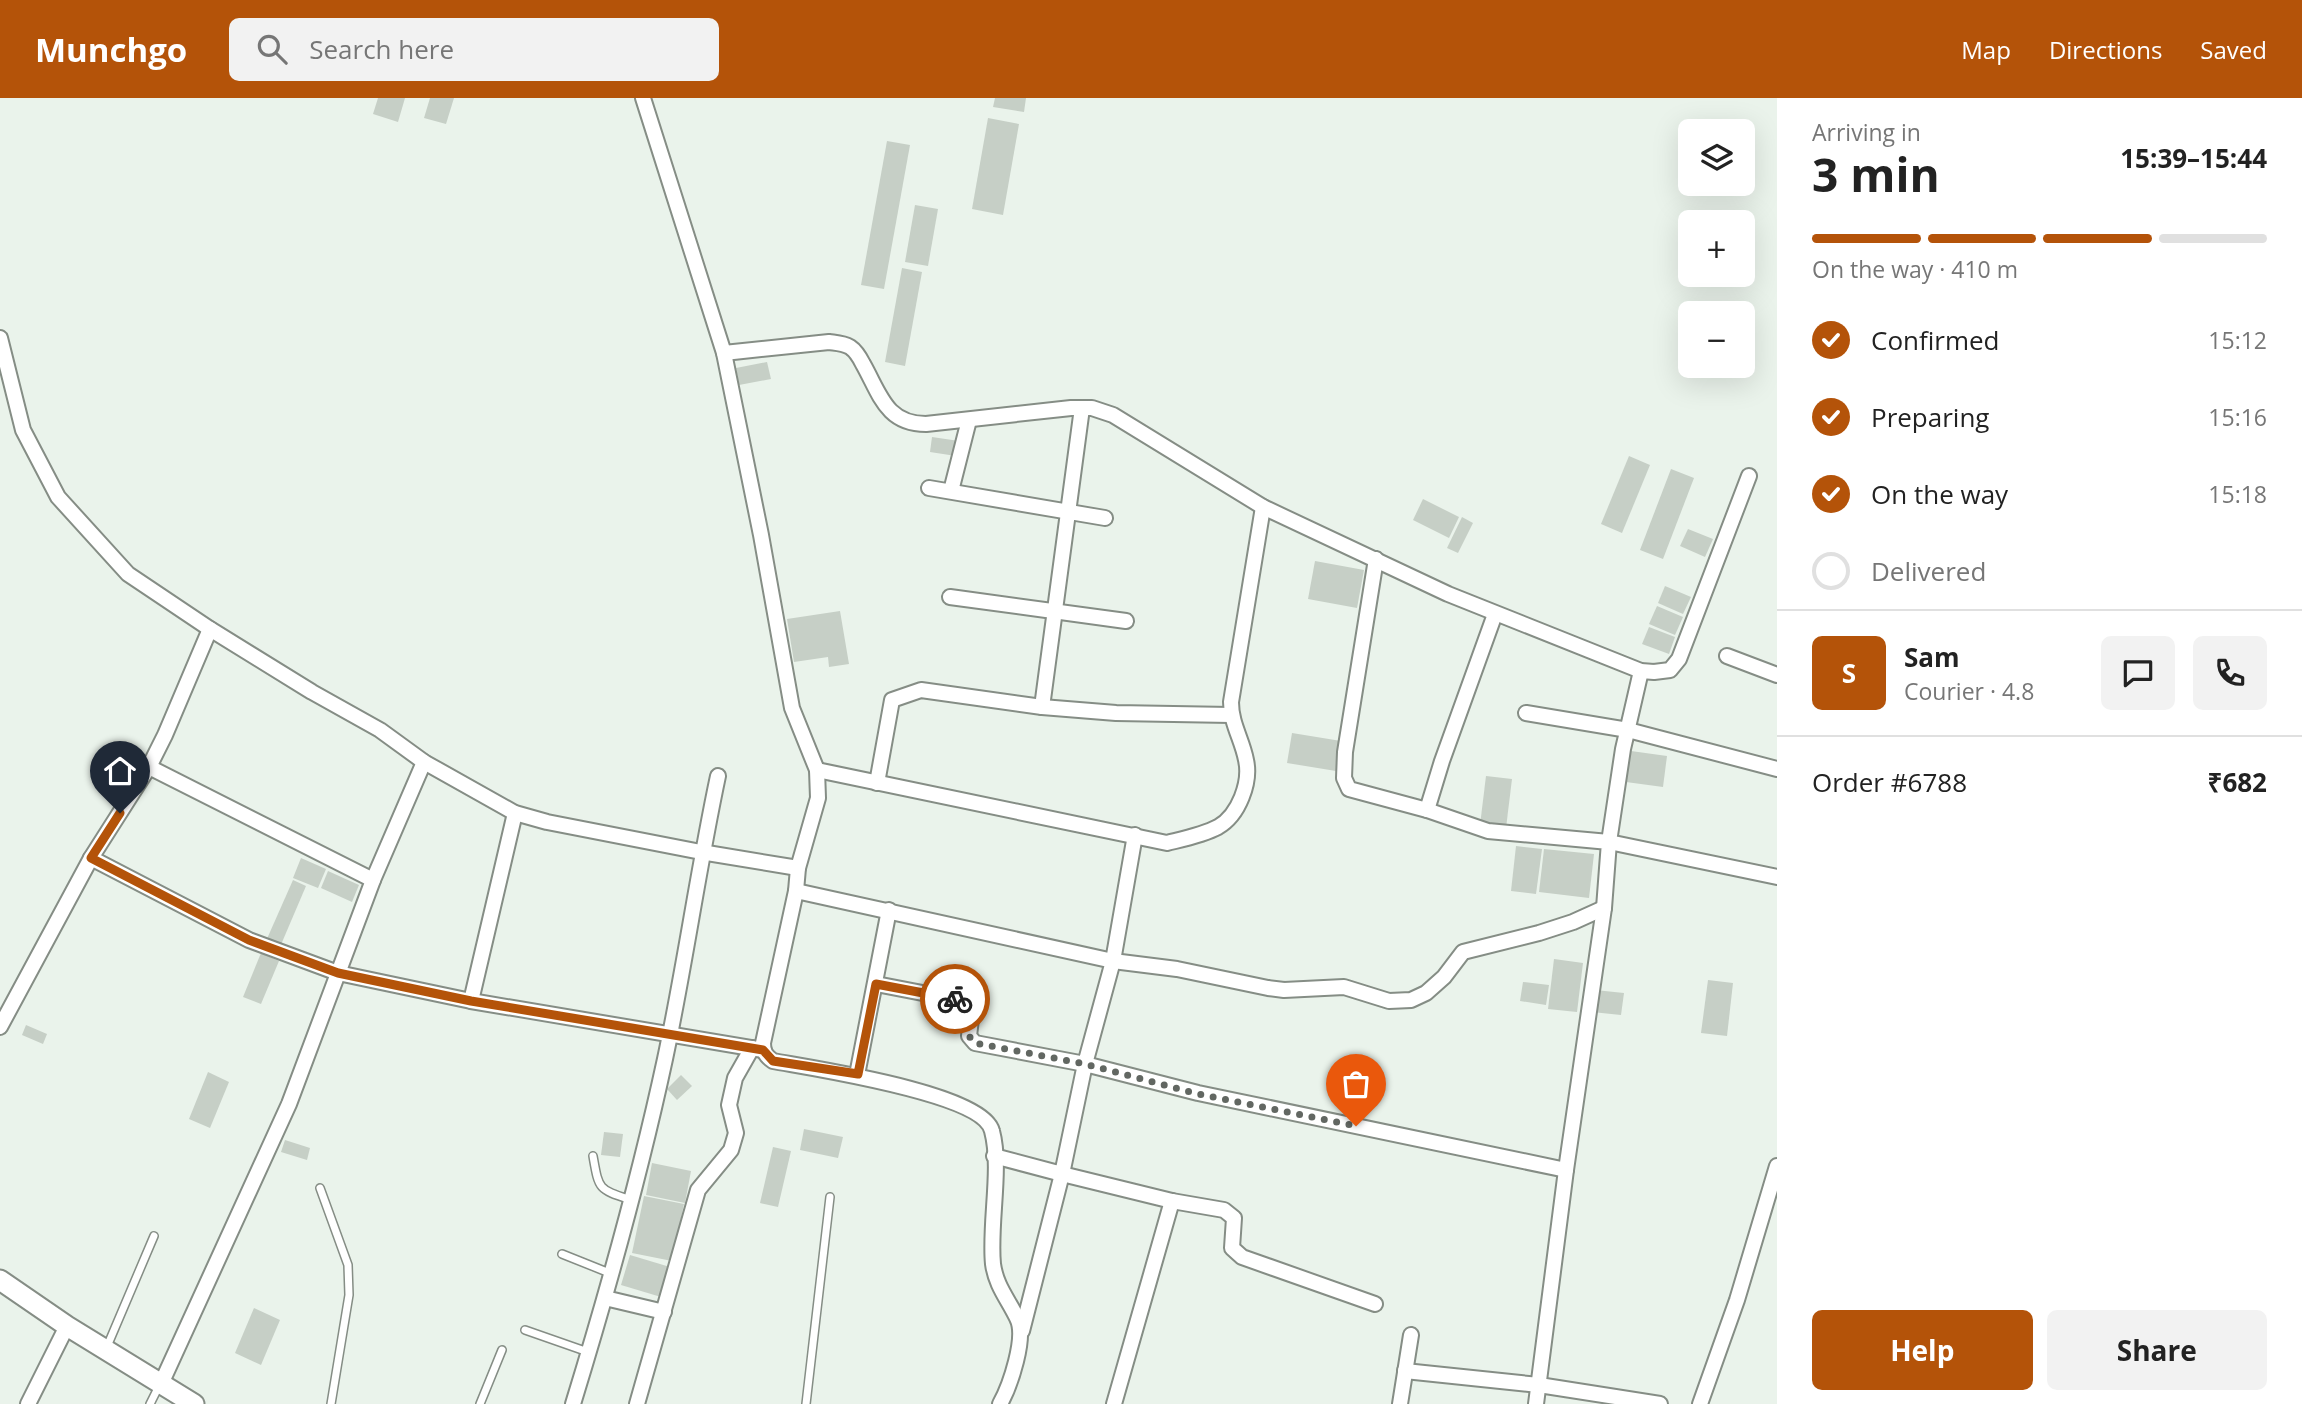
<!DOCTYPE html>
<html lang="en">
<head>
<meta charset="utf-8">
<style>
  :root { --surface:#fff; --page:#f2f2f2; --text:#222; --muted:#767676; --line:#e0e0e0; --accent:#b45309 }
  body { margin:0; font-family:"Open Sans",sans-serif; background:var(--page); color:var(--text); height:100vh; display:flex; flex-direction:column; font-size:26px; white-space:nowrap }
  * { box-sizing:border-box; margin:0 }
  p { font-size:23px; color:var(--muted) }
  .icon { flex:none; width:38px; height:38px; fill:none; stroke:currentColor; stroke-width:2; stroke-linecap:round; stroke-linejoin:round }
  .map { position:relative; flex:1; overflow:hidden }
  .details { display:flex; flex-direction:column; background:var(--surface); width:525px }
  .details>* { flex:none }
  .fabs { position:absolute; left:1678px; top:21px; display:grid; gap:14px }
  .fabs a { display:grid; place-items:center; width:77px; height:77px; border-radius:10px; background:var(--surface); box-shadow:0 7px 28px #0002; font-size:35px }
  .pin { position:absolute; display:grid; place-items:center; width:60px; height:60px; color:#fff; margin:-72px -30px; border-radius:50% 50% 50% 0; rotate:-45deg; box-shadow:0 0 7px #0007 }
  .pin .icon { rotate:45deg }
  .courier { position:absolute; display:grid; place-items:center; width:70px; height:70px; margin:-35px; border:5px solid #b45309; border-radius:50%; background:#fff; color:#222; box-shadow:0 2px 9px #0007 }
  .head em { font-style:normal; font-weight:700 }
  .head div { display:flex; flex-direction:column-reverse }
  .head { display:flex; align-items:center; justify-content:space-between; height:119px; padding:0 35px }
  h1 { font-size:46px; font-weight:700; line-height:52px }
  .bar { display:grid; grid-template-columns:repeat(4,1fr); gap:10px 7px; align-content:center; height:84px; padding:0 35px }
  .bar i { height:9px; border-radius:5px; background:var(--line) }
  .bar .on { background:var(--accent) }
  .bar p { grid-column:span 4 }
  .line { display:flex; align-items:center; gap:18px; padding:0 35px; border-top:2px solid var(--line) }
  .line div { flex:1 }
  .round { display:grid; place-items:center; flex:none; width:74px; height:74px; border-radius:10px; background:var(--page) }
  ol { padding:0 35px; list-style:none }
  li { display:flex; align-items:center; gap:21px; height:77px }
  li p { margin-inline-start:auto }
  li .icon { padding:7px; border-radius:50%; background:var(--accent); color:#fff; stroke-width:4 }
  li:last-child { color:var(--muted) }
  li i { width:38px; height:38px; border:4px solid var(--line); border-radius:50% }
  .button { display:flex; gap:14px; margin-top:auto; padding:14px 35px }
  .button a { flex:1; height:80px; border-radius:10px; background:var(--accent); color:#fff; font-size:28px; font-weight:700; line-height:80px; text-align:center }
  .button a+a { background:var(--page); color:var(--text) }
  header { display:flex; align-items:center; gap:42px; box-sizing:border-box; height:98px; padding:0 35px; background:var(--accent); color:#fff }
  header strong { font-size:33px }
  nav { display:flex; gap:38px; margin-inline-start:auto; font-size:24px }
  .search { width:490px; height:63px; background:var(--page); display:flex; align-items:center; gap:18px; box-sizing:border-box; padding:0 24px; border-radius:10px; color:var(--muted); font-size:26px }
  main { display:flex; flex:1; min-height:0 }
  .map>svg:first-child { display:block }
</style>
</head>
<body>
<header>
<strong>Munchgo</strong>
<div class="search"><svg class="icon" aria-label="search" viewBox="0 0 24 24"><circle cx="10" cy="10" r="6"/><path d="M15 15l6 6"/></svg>Search here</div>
<nav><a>Map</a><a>Directions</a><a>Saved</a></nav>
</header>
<main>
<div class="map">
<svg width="1777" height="1306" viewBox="0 0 1777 1306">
  <rect width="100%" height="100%" fill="#eaf3eb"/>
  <!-- building -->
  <g fill="#c6cfc6">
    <path d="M378 0H405L398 24 373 16Z"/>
    <path d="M430 0H454L446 26 424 20Z"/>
    <path d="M995 0H1026L1024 14 993 9Z"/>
    <path d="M988 20 1019 26 1003 117 972 111Z"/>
    <path d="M887 43 910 47 884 191 861 187Z"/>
    <path d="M915 107 938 111 928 168 905 164Z"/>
    <path d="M902 170 922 174 905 268 885 264Z"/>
    <path d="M767 264 771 281 739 287 736 270Z"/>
    <path d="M932 339 959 343 956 358 930 354Z"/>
    <path d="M1629 358 1650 367 1622 435 1601 426Z"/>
    <path d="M1671 371 1694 380 1663 461 1640 452Z"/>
    <path d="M1423 401 1459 419 1449 440 1413 422Z"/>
    <path d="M1462 419 1473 425 1458 455 1447 450Z"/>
    <path d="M1688 431 1713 441 1705 459 1680 448Z"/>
    <path d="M1315 463 1364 472 1357 510 1308 501Z"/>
    <path d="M1665 488 1691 499 1683 516 1658 505Z"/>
    <path d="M1657 508 1683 519 1675 537 1649 526Z"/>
    <path d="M840 513 849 566 829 569 828 559 794 564 787 521Z"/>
    <path d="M1649 529 1675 539 1669 556 1642 546Z"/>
    <path d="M1292 635 1341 643 1336 673 1287 665Z"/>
    <path d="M1631 653 1667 658 1663 689 1626 684Z"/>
    <path d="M1486 678 1512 681 1506 730 1480 727Z"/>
    <path d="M1516 748 1542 751 1536 796 1511 793Z"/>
    <path d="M1544 751 1594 756 1589 800 1539 794Z"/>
    <path d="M301 760 326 771 318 790 293 780Z"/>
    <path d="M328 773 359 787 352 804 321 790Z"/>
    <path d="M293 782 306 788 280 849 266 843Z"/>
    <path d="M261 855 279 863 261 906 243 899Z"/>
    <path d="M1554 861 1583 865 1577 914 1548 911Z"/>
    <path d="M1708 882 1733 885 1727 938 1701 935Z"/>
    <path d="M1523 884 1549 887 1546 907 1520 903Z"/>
    <path d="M1595 892 1624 895 1621 917 1592 914Z"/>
    <path d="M26 927 47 936 43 946 22 937Z"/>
    <path d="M208 974 229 984 210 1030 189 1021Z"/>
    <path d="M681 977 692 988 677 1002 667 991Z"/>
    <path d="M804 1031 843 1039 838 1060 800 1052Z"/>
    <path d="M604 1034 623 1036 620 1059 601 1057Z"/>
    <path d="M285 1042 310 1050 307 1062 281 1054Z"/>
    <path d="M773 1049 791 1053 778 1109 760 1105Z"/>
    <path d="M652 1065 691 1073 685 1105 646 1097Z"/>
    <path d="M644 1098 684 1106 672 1163 632 1155Z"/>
    <path d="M630 1157 670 1169 661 1199 621 1187Z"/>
    <path d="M254 1210 280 1222 261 1267 235 1255Z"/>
  </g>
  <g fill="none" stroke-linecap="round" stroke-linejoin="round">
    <defs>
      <g id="lane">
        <path d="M593 1058C599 1092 598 1091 631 1102"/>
        <path d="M320 1090 348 1167 349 1197 331 1306"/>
        <path d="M562 1156 612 1176"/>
        <path d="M525 1232 588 1254"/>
        <path d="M106 1251 154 1138"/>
        <path d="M150 1306 160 1286"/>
        <path d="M480 1306 502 1252"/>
        <path d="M806 1306 830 1099"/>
      </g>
      <g id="street">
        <path d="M643 0 724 255 761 437 792 610 817 672 818 700 798 770 796 793 763 945C763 954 766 958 773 963 810 970 983 995 992 1033 1002 1070 989 1126 993 1166 996 1188 1008 1201 1017 1220 1027 1239 1010 1288 1000 1306"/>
        <path d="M0 240 23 332 58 399 128 476 210 531 312 594 380 632 424 664 515 715 547 724 701 754 798 770"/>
        <path d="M724 255 829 244C836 245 843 245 850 249 856 253 860 260 863 266 880 296 886 326 926 326L1071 310H1092L1113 317 1263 409 1448 496 1641 573 1654 574 1670 572 1679 561 1749 378"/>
        <path d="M929 390 1105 420"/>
        <path d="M951 393 969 322"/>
        <path d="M1376 461 1345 654 1344 680 1349 691 1427 712 1488 733 1609 744 1604 810 1566 1072 1536 1306"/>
        <path d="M950 499 1126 523"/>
        <path d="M1727 558 1777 577"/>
        <path d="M1641 573 1623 651 1609 744 1777 779"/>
        <path d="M1042 609 1082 310"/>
        <path d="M1526 615 1628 632 1777 671"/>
        <path d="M149 669 373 782"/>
        <path d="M817 672 1167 745C1183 741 1203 737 1218 729 1239 717 1251 684 1246 662 1242 641 1231 626 1231 604L1263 409"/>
        <path d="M877 685 892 602 921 592 1042 609 1116 615 1231 617"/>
        <path d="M1427 712 1442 663 1495 516"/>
        <path d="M91 760 249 842 338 875 471 903 763 952"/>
        <path d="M796 793 1113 863 1177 871 1268 890 1284 892 1344 889 1389 903 1411 902 1426 895 1444 879 1463 854 1539 835 1573 824 1604 810"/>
        <path d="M876 886 969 904 972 913 969 938 975 945 1085 966 1113 863 1135 737"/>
        <path d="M471 903 515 715"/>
        <path d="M0 929 91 760 149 669 165 637 210 531"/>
        <path d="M857 977 889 812"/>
        <path d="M994 1058 1062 1076 1085 966 1198 995 1566 1072"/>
        <path d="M605 1200 664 1214"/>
        <path d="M1022 1233 1062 1076 1172 1103 1224 1112 1234 1120 1232 1150 1242 1159 1375 1206"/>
        <path d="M1405 1273 1539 1287 1660 1306"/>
        <path d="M161 1286 289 1006 373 782 424 664"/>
        <path d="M28 1306 67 1228"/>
        <path d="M573 1306C608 1192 640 1077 665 961 685 867 698 772 718 678"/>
        <path d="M637 1306 698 1092 731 1052 736 1035 729 1007 735 980 752 950"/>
        <path d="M1114 1306 1172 1103"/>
        <path d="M1400 1306 1411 1237"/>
        <path d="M1700 1306 1737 1202 1777 1068"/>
      </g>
      <path id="secondary" d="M0 1182 67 1228 194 1306"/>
    </defs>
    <!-- lane casing -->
    <use href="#lane" stroke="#858d85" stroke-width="10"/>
    <!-- street casing -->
    <use href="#street" stroke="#858d85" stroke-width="18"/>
    <!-- secondary casing -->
    <use href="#secondary" stroke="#858d85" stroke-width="23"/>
    <!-- lane -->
    <use href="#lane" stroke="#fff" stroke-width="7"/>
    <!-- street -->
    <use href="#street" stroke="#fff" stroke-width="14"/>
    <!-- secondary -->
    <use href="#secondary" stroke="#fff" stroke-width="19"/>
  </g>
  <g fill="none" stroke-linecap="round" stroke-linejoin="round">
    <!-- done -->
    <path stroke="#626762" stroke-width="7" stroke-dasharray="0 12.6" d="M955 901 969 904 971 908 969 938 975 945 1085 966 1198 996 1356 1028"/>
    <!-- route -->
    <path stroke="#b45309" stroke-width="9" d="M120 715 91 760 249 842 338 875 471 903 763 952 773 963 858 976 876 886 955 901"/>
  </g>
</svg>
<div class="fabs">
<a><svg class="icon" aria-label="layers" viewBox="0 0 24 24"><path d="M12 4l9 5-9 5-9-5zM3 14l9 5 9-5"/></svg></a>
<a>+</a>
<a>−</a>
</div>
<div class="pin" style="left:1356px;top:1028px;background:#ea580c"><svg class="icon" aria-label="bag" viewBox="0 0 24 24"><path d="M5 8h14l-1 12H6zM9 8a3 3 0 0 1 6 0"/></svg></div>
<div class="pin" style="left:120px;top:715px;background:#1f2937"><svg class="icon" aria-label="home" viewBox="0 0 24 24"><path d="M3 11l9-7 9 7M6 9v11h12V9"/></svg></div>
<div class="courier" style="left:955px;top:901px"><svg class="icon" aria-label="bike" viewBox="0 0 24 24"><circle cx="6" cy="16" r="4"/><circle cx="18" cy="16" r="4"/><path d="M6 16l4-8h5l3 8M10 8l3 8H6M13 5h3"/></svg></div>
</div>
<section class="details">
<div class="head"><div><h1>3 min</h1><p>Arriving in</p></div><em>15:39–15:44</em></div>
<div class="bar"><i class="on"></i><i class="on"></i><i class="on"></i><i></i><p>On the way · 410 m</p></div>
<ol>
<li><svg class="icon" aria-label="check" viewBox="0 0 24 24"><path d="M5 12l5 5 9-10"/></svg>Confirmed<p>15:12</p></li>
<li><svg class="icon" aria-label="check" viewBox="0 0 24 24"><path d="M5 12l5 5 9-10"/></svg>Preparing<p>15:16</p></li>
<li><svg class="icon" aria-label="check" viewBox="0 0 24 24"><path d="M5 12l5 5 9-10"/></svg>On the way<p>15:18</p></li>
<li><i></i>Delivered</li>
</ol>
<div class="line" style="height:126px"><b class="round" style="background:var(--accent);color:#fff">S</b><div><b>Sam</b><p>Courier · 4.8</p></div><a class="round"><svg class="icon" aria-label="chat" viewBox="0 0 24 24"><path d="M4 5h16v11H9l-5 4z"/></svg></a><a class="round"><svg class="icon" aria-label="phone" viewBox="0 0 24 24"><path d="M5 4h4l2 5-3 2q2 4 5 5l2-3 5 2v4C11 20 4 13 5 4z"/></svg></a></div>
<div class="line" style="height:91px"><div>Order #6788</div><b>₹682</b></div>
<div class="button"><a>Help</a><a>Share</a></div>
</section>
</main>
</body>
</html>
